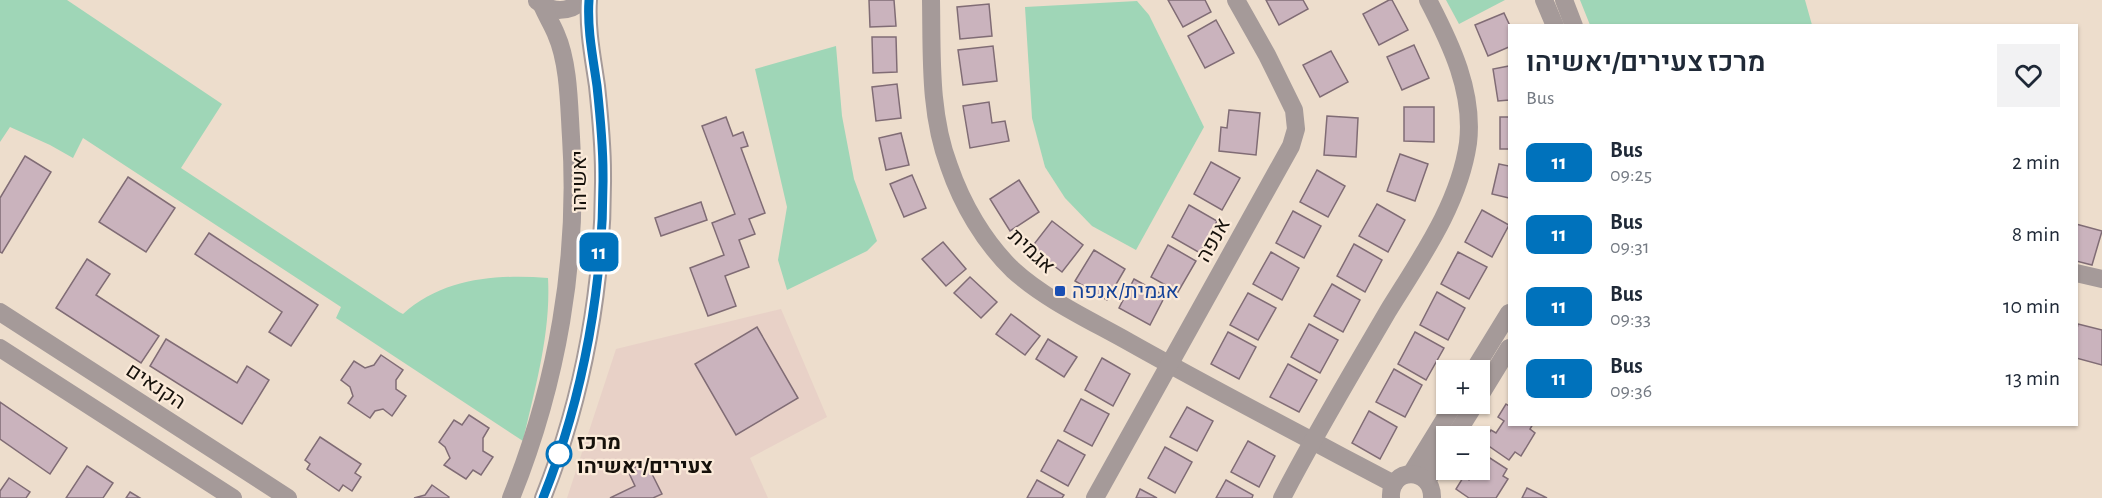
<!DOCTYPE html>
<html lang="en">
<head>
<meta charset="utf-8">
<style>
	body { margin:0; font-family:"Alegreya Sans",Heebo,sans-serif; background:#f2f2f3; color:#1f2937; height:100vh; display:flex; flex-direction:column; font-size:22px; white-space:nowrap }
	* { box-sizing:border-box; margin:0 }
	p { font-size:20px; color:#747a83 }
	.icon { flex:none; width:33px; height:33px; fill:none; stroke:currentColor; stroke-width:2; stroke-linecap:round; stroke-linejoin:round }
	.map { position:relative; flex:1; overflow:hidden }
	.drawer { position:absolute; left:1508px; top:24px; width:570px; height:402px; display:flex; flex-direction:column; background:#fff; border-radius:0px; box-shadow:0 2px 4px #0004 }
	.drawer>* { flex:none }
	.badge { padding:0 12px; border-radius:9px; font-size:21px; line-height:39px }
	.fabs { position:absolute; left:1436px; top:360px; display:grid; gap:12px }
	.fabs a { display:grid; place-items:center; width:54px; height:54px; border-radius:0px; background:#fff; box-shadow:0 2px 4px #0004; font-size:30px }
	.map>.badge { position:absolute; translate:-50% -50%; box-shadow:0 0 0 3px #fff }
	.round { display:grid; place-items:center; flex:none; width:63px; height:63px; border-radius:0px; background:#f2f2f3 }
	.summary { display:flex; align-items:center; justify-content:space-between; height:102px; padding:0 18px }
	h1 { font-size:28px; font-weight:600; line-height:45px }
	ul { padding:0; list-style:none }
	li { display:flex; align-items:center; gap:18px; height:72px; padding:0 18px }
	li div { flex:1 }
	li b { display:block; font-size:22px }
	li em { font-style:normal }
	li .badge { min-width:66px; font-weight:700; text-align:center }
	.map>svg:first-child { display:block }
	.education { fill:#e8d1c7 }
	.green { fill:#9fd6b7 }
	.building { fill:#cab3bd; stroke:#806c75; stroke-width:1.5 }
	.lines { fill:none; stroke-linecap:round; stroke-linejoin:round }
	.minor { stroke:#a59a99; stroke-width:18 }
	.tertiary { stroke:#a59a99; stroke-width:18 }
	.line-casing { stroke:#fff; stroke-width:14 }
	.line { stroke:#0072bc; stroke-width:9 }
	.transit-dot { fill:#1a4fb4; stroke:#fbead9; stroke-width:2 }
	.stop-dot { fill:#fff; stroke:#0072bc; stroke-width:3 }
	.labels { text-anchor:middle; stroke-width:4.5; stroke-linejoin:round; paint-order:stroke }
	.street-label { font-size:21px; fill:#16110b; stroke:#fbead9 }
	.transit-label { font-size:21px; fill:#164399; stroke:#fbead9; text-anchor:start }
	.stop-label { font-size:21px; font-weight:bold; fill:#16110b; stroke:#fbead9; text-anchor:start }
</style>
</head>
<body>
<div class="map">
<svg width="2102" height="498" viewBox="0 0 2102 498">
	<rect width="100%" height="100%" fill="#edddcc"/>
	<path class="education" d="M781,309L827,417L750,458L768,498H567L616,349Z"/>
	<g class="green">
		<path d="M0,0H67L222,104L181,168L399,312L403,314C443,278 497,274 548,278C551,333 535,388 523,441L336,318L341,307L83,138L73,158L50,145L10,127L0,142Z"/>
		<path d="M1446,0H1505L1459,24Z"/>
		<path d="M1580,0H1805L1812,25H1590Z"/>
		<path d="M1137,1L1149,15L1204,127L1136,250L1092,226L1065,198L1045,167L1032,118L1025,7Z"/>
		<path d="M836,46L842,116L854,179L877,241L867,251L787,290L778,260L787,207L755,69Z"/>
	</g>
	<g class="building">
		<path d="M869,0H894L896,26L870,27Z"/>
		<path d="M1168,0H1205L1211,12L1183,27Z"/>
		<path d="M1266,0H1303L1308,9L1279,25Z"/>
		<path d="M1389,0H1392L1408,30L1379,45L1363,14Z"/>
		<path d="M989,4L992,36L960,39L957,7Z"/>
		<path d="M1504,13L1510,26L1509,47L1488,56L1475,25Z"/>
		<path d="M1216,20L1234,53L1205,68L1188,36Z"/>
		<path d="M872,37H896L897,72L873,73Z"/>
		<path d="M1414,45L1429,78L1402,90L1387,57Z"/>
		<path d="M993,46L997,81L963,85L958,50Z"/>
		<path d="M1331,51L1348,82L1320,97L1303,65Z"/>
		<path d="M1509,66V100L1498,101L1493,69Z"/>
		<path d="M897,84L901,118L876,121L872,87Z"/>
		<path d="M989,102L992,123L1005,121L1009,141L970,148L963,106Z"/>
		<path d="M1404,107H1434V142L1404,141Z"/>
		<path d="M1229,110L1260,113L1256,155L1219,151L1221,127L1227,128Z"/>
		<path d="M1327,116L1358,118L1356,157L1324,155Z"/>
		<path d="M726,117L733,136L743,132L748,146L741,148L765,213L749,219L755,234L739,240L749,267L725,276L736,306L708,316L690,268L724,255L712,223L735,214L702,126Z"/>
		<rect x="1500" y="117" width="9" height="32"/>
		<path d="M901,133L909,165L886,170L879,138Z"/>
		<path d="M1400,154L1428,164L1415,201L1387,191Z"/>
		<path d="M25,156L51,172L2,253L0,252V198Z"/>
		<path d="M1211,162L1240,178L1222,210L1194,194Z"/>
		<path d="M1499,164L1509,166V198L1492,194Z"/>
		<path d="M1317,170L1345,186L1328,217L1300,202Z"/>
		<path d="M912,175L926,208L904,217L890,184Z"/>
		<path d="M128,177L175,208L146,252L99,222Z"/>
		<path d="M1019,180L1039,212L1010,231L990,199Z"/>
		<path d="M701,202L707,220L661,236L655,218Z"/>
		<path d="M1377,204L1405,220L1388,252L1359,236Z"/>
		<path d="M1189,205L1217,221L1200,253L1172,237Z"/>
		<path d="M1482,210L1509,225L1492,257L1465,242Z"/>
		<path d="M1293,211L1321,226L1304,258L1276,243Z"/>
		<path d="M1052,221L1083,245L1062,272L1031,248Z"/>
		<path d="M2076,224L2102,231L2092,265L2076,261Z"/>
		<path d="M209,233L318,305L291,346L269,332L282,312L195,254Z"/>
		<path d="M943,242L966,269L946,286L922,259Z"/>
		<path d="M1354,244L1382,260L1365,292L1337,276Z"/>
		<path d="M1168,245L1196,261L1178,292L1151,277Z"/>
		<path d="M1094,250L1125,269L1107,300L1075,281Z"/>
		<path d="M1271,252L1299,268L1282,300L1253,284Z"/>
		<path d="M1458,252L1487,267L1469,299L1441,284Z"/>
		<path d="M87,259L110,274L96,295L159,336L141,363L56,308Z"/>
		<path d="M970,277L997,302L981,318L954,293Z"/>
		<path d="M1134,279L1165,296L1150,325L1119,308Z"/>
		<path d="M1332,284L1360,300L1343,332L1314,316Z"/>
		<path d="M1437,292L1465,308L1448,340L1420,325Z"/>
		<path d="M1248,293L1276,308L1258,340L1230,325Z"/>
		<path d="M1011,314L1040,336L1025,355L996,334Z"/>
		<path d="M1309,324L1338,340L1320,373L1291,357Z"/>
		<path d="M2078,324L2102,330V365L2076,358V333Z"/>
		<path d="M757,327L798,398L736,435L695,364Z"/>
		<path d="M1228,332L1256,347L1239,379L1211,364Z"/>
		<path d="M1415,332L1444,348L1426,380L1398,364Z"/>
		<path d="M166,339L237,383L247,366L269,380L242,424L150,366Z"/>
		<path d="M1048,339L1077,357L1064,377L1036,359Z"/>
		<path d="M381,355L403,370L396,380V389L406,396L392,416L383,409L375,411L370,418L348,403L353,396L350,387L341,380L354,361L365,368L374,365Z"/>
		<path d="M1102,358L1130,374L1113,406L1085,390Z"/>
		<path d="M1288,364L1317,380L1299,412L1270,397Z"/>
		<path d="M1394,369L1422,385L1405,417L1376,402Z"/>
		<path d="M1081,399L1109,414L1092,446L1064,431Z"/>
		<path d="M0,402L67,448L50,474L0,439Z"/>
		<path d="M1506,404L1509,406V424H1533L1530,429L1535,433L1521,456L1515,452L1509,460L1483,442L1491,430L1496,433L1504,421L1498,417Z"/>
		<path d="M1187,407L1213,421L1197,451L1170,437Z"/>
		<path d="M1369,411L1397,427L1380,459L1352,443Z"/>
		<path d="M469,415L489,428L483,438V451L493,457L481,475L473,470L466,479L444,465L450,458L445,447L439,442L454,420L462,425Z"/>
		<path d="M320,437L361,464L355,473L361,477L352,491L343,485L339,491L307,469L310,464L305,460Z"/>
		<path d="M1058,440L1085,455L1068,486L1041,471Z"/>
		<path d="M1248,441L1275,456L1259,487L1231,472Z"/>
		<path d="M1165,447L1192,462L1175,493L1148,478Z"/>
		<path d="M1479,451L1507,469L1503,476L1508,479L1496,498H1469L1456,489L1464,476L1469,480L1475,470H1479Z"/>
		<path d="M646,462L662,494L653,498H610L635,486L628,471Z"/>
		<path d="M87,466L113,483L103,498H66Z"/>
		<path d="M9,478L30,492L26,498H0V491Z"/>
		<path d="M1037,480L1064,495L1062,498H1027Z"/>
		<path d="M1226,480L1253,495L1252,498H1216Z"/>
		<path d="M432,485L449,497L448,498H414L425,495Z"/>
		<path d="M1527,488L1547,498H1522Z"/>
		<path d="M1140,489L1157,498H1136Z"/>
		<path d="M130,492L140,498H126Z"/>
	</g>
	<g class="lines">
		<g class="minor">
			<path d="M931,0C932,56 929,113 949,166C962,204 984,242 1013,270C1046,300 1090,320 1129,342C1216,391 1305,437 1394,484"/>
			<path d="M2076,273L2102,279"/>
			<path d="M1095,498L1291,146L1296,129L1294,110L1267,55L1236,0"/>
			<path d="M1282,498C1315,434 1352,373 1388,311C1420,259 1459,205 1468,143C1474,92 1451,44 1428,0"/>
		</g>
		<g class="tertiary">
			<path d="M1544,0L1555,26"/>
			<path d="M1564,0L1574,26"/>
			<path d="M537,1C551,13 570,13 583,0"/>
			<path d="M0,312L288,498"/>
			<path d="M0,348L233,498"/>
			<path d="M1474,370L1509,313"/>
			<path d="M1479,397L1509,348"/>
			<path d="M1455,436L1475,404"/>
			<path d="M1411,474L1454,404"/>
			<path d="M1427,481L1446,450"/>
			<path d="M511,498C557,384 579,260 571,137C569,106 569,63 556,34C552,24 546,15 542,5"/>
			<path d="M543,498C584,396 604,283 603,173C603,144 600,114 597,86C593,58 587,29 589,0"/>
			<path d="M1391,498C1389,466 1433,467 1432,498"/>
		</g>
	</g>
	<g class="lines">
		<g class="line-casing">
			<path id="line" d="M543,498C584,396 604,282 603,173C603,144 600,114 597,86C593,58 587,29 589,0"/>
		</g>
		<use href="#line" class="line"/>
	</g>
	<rect class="transit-dot" x="1054" y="285" width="12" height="12" rx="3"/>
	<circle class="stop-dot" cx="559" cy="454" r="12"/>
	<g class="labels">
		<g class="street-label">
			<text transform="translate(579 181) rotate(-90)" y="7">יאשיהו</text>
			<text transform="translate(1213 240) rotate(-61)" y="7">אנפה</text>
			<text transform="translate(1032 251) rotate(43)" y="7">אגמית</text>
			<text transform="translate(156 386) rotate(33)" y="7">הקנאים</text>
		</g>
		<g class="transit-label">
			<text x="1072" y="298">אגמית/אנפה</text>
		</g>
		<g class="stop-label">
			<text x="577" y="449">מרכז<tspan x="577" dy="24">צעירים/יאשיהו</tspan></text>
		</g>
	</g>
</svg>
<div class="fabs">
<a>+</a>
<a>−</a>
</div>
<b class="badge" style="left:599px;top:252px;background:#0072bc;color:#fff">11</b>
<section class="drawer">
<div class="summary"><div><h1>מרכז צעירים/יאשיהו</h1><p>Bus</p></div><a class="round"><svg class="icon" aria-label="heart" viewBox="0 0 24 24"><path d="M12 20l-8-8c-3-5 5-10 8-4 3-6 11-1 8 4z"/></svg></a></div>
<ul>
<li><span class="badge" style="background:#0072bc;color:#fff">11</span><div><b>Bus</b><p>09:25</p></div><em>2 min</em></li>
<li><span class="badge" style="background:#0072bc;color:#fff">11</span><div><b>Bus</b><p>09:31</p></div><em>8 min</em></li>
<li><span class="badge" style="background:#0072bc;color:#fff">11</span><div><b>Bus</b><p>09:33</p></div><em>10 min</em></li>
<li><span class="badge" style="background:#0072bc;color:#fff">11</span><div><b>Bus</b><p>09:36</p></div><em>13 min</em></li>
</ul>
</section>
</div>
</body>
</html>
